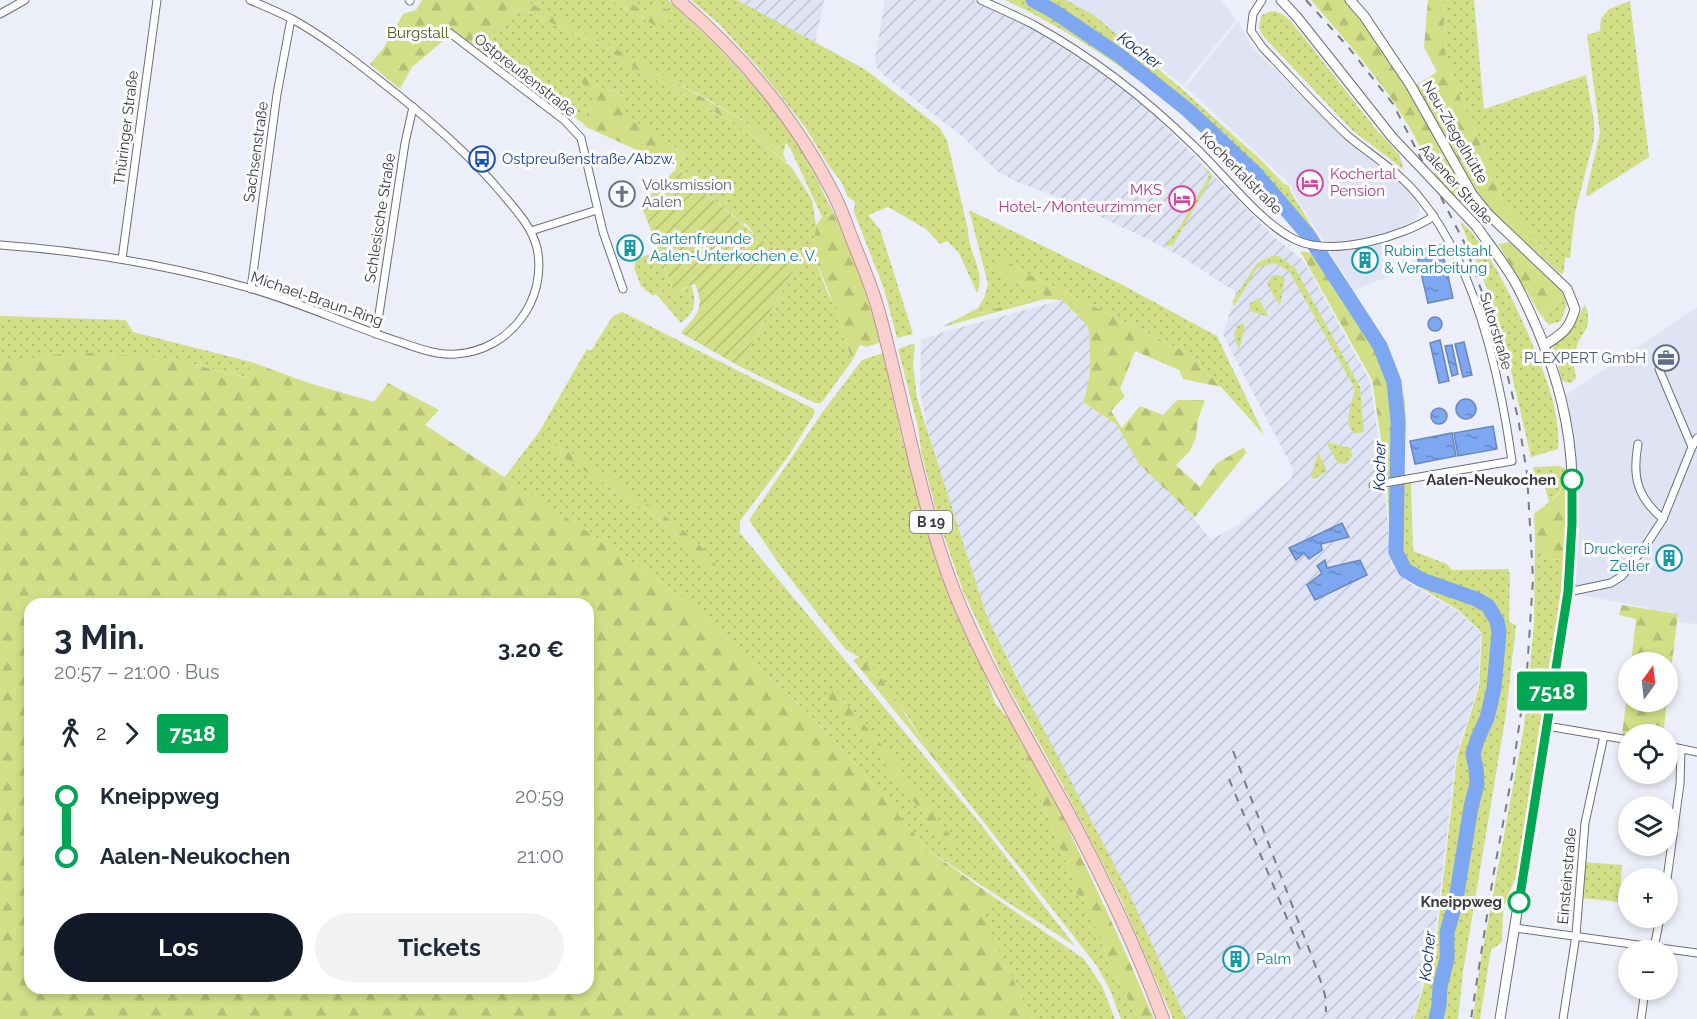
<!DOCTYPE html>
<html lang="de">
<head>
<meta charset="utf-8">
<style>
	body { margin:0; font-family:Raleway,sans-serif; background:#f2f2f3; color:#1f2937; height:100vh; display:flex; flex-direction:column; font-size:22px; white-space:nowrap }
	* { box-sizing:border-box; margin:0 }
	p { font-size:20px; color:#747a83 }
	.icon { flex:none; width:33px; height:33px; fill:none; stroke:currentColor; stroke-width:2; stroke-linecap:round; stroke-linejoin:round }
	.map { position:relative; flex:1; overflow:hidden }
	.side { position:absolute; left:24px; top:598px; width:570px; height:396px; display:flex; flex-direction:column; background:#fff; border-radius:18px; box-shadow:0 3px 9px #0003 }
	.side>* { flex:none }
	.badge { padding:0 12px; border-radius:4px; font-size:21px; line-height:39px }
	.needle { width:39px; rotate:15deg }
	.buttons { position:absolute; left:1618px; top:652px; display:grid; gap:12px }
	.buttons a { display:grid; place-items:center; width:60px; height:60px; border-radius:50%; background:#fff; box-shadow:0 3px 9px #0003; font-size:30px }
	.map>.badge { position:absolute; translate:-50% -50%; box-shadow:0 0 0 3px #fff }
	.legs { display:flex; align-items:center; gap:9px; height:66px; padding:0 30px; font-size:20px }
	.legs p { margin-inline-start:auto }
	.head { display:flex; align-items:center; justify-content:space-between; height:102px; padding:0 30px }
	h1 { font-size:33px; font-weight:700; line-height:45px }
	.cta { display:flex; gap:12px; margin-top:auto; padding:12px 30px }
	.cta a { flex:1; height:69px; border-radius:36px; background:#111827; color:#fff; font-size:24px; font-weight:700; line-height:69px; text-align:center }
	.cta a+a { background:#f2f2f3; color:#1f2937 }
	ul { padding:0 30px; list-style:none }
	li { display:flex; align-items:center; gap:21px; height:60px; font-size:22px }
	li i { display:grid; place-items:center; width:9px; height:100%; margin:0 8px; background:currentColor }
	li i::after { content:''; width:15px; height:15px; margin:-8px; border:4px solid; border-radius:50%; background:#fff }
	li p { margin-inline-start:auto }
	li:first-child i { background:linear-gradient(#0000 50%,currentColor 0) }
	li:last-child i { background:linear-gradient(currentColor 50%,#0000 0) }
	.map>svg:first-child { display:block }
	.built { fill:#dfe3f4 }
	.industrial { fill:url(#industrial-furrows) }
	.grass { fill:url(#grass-dots); fill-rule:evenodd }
	.forest { fill:url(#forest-firs); fill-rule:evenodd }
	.garden { fill:url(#garden-furrows) }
	.water { fill:url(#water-ripples); stroke:#6987bb; stroke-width:1.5 }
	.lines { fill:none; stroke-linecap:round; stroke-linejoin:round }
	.stream { stroke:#6987bb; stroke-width:2 }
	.river { stroke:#7da7f0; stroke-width:15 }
	.minor-casing { stroke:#6c6e77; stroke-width:9 }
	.tertiary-casing { stroke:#6c6e77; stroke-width:11 }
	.trunk-casing { stroke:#b69494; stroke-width:14 }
	.minor { stroke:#fff; stroke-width:7 }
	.tertiary { stroke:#fff; stroke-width:9 }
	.trunk { stroke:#fad0ce; stroke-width:12 }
	.rail { stroke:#7a7b82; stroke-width:2; stroke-dasharray:8 8; stroke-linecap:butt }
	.tertiary-bridge-casing { stroke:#6c6e77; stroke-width:11; stroke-linecap:butt }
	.tertiary-bridge { stroke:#fff; stroke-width:9 }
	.line-1-casing { stroke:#fff; stroke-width:14 }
	.line-1 { stroke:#00a651; stroke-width:9 }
	.stop-1-dot { fill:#fff; stroke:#00a651; stroke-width:3 }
	.labels { text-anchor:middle; stroke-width:6; stroke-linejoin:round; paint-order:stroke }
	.shield { fill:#fcfcfe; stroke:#747578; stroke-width:1.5 }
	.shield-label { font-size:14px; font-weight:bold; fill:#3a3b3f }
	.park-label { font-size:15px; fill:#545b19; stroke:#fcfcfe }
	.street-label { font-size:15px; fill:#3a3b3f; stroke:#fcfcfe }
	.transit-label { font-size:15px; fill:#164399; stroke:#fcfcfe; text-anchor:start }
	.hotel-label { font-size:15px; fill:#b23c85; stroke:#fcfcfe; text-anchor:start }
	.worship-label { font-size:15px; fill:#5b616d; stroke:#fcfcfe; text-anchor:start }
	.culture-label { font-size:15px; fill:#0d838f; stroke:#fcfcfe; text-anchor:start }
	.service-label { font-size:15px; fill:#4e5e75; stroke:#fcfcfe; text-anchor:end }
	.stop-label { font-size:15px; font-weight:bold; fill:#3a3b3f; stroke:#fcfcfe; text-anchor:end }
	.water-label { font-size:16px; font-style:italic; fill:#092c6c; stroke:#fcfcfe }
</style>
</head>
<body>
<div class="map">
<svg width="1697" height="1019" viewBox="0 0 1697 1019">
	<defs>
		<pattern id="industrial-furrows" width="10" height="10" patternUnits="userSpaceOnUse" patternTransform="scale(1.5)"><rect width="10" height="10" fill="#dfe3f4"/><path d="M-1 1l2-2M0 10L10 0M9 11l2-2" fill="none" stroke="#c0c4d2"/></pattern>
		<pattern id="grass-dots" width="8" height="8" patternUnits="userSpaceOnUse" patternTransform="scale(1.5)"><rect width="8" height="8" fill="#d2df87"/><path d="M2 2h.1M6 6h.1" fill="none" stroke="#b5c076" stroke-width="1.8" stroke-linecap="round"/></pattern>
		<pattern id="forest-firs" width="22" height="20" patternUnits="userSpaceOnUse" patternTransform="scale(1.5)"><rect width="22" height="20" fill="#d2df87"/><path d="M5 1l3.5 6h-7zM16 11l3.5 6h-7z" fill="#b5c076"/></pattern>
		<pattern id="garden-furrows" width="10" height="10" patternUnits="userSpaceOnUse" patternTransform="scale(1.5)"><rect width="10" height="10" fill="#d2df87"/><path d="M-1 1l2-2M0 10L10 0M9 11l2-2" fill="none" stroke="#b5c076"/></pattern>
		<pattern id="water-ripples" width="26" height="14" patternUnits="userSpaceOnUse" patternTransform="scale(1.5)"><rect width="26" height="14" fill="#7da7f0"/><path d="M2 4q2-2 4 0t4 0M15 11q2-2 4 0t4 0" fill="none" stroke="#6789c4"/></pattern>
	</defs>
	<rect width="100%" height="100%" fill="#eceff9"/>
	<g class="built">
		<path d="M1059,0H1221L1236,20L1183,85L1098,20Z"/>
		<path d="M1238,21L1253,48L1341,135L1400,182L1414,198L1419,208V214L1415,220L1387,234L1399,273L1354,290L1292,191V186L1186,87Z"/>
		<path d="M1697,307V624L1677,622L1678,614L1571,593L1576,524L1563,396L1592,378Z"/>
	</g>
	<g class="industrial">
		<path d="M737,0H824L815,43L743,4Z"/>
		<path d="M885,0H974L1031,27L1114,81L1145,106L1274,237L1304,261L1370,381L1384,477L1391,564L1406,581L1457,611L1481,633L1478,687L1456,756L1434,943L1413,1019H1186L1167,977L986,614L928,432L920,391L921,340L944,332L1062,300L1088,326L1091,361L1087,389L1083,402L1128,433L1211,540L1241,523L1291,479L1293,469L1223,335L1236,292L1180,256L1137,234L1062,199L1015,181L997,171L964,138L886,77L877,68L875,58Z"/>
	</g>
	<g class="grass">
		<path d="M524,0H611L657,27L661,7L644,11L623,0H668C717,44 764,92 800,148C813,169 823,193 834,214L822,217L790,148L786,143L783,154L744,121L707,99Z"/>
		<path d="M691,0H737L866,70L939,127L947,140L968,230C967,251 987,273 977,293L959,253L947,241L940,244L926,229L888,207L868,215L880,229L913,334L897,338L884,289L854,212L855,202L847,196L842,183L829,166L805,127L757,66L718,23Z"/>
		<path d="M1005,0H1066L1095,16L1182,89L1260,159L1284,184L1289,186L1290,191L1318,236L1312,235L1292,226C1245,179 1200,126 1146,86C1103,53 1054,23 1005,0Z"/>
		<path d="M1443,0H1474L1484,109L1586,75L1594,121V139L1575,213L1570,258H1565L1564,267H1565L1562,275L1555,269V262L1502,201L1493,169L1461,100L1446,57Z"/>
		<path d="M1630,1L1649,157L1588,196L1586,193L1600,133L1587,35L1600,31L1601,18L1609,9Z"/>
		<path d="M519,8L604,47L630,66L704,105L756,138L792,168L812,200L816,225L813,254L826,289L835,307L852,361L821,403H815L739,366L797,265L756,236L745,223L743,224L677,168L685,154L622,114L620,91C604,92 596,85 585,74L579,79L599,97L581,122L480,51Z"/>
		<path d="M1274,11L1282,14L1291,21L1375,128L1399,154L1404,170L1352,130L1263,36L1259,27L1261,16L1268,12Z"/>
		<path d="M1201,164L1213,176L1173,245L1165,246L1180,226L1207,180L1209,175Z"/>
		<path d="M969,210L1117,282L1217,336L1264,435L1221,387L1186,352L1020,270L1000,257L995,268L1010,279L1046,295L978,313V308L985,296L988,284Z"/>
		<path d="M1460,221C1492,246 1533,341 1547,382C1554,400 1560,430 1558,449L1531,457L1504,341L1486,286Z"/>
		<path d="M658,251L674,292L692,286C696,305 696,310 681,323L656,294L653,296L641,286L634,268L636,259Z"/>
		<path d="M1272,256H1279L1295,268L1360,387L1364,432L1355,434C1342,425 1352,403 1355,389L1289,271L1274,263L1257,268L1235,305L1232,302L1257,263Z"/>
		<path d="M1272,275H1279L1285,279L1280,306L1267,284Z"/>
		<path d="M1565,294L1566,307L1561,321L1549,325L1540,314Z"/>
		<path d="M1258,298L1269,317L1250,311L1249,304Z"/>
		<path d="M1585,304C1594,331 1582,328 1576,349C1573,359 1574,368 1576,378L1571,383L1562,381L1552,345L1574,326Z"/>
		<path d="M622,312L814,409L815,413L787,458L740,521V533L979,822L1075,946L929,851L865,775L808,713L680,596L614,549L504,478L539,432L587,349L591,351L612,317ZM553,449L680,528V537L656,518Z"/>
		<path d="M0,316L126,320L133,332L251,362L249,378L167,358L0,362Z"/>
		<path d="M1242,323L1245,326L1239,350L1234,335L1237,326Z"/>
		<path d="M915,343L913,365L917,398L986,614L1017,678L1128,891L1186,1019H1173L1119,895L1062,784L1004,679L963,591L939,522L922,456L917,423L898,349Z"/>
		<path d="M883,353L902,438L948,593L987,679L995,703L1012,723L1021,743L1019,746L1073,880V891L1086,902L1107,958L1138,1019H1121L1110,990L1097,966L938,764V752L924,743L907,715L859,657L846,650L782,568L749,520L824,410L862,360Z"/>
		<path d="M1326,442L1350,448L1352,456L1346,464L1338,463Z"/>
		<path d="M1318,452L1326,468V472L1314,479L1311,477Z"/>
		<path d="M1559,466L1566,469C1566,485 1561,492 1549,502L1545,487L1534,477L1533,467Z"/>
		<path d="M1411,482L1413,551L1447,564L1452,570L1508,569L1510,575L1509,622L1516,625L1506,714L1463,972L1458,1019H1414L1436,943L1457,757L1479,687L1482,633L1458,610L1407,580L1392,563L1387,488Z"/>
		<path d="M1535,539L1548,559L1566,560L1517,874L1503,908L1502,942L1491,950L1480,1019H1473L1480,965L1524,727L1534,625Z"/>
		<path d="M1584,862L1622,865L1620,902L1581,898Z"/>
		<path d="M994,897L1084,959L1102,986L1115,1019H1032L983,919Z"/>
	</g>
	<g class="forest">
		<path d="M422,0H524L635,59L744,121L783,154L787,163L756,138L704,105L630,66L604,47L519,8L480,51L455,31L412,67L400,89L370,64L383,49L403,14L416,10Z"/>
		<path d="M611,0H624L644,11L661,7L670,11L669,21L657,27Z"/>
		<path d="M1311,0H1346L1354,9L1408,88L1471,196L1462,204L1439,181L1410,128L1389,95L1359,56Z"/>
		<path d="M1428,0H1443L1446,57L1461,100L1493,169L1502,201L1555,262V269L1493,212L1477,191L1415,86L1437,72L1424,47Z"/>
		<path d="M585,74C596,85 604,92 620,91L623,114L685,154L677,168L588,128L581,122L598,98L578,79Z"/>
		<path d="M834,214L853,253L881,342L867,347L860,345L852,361L835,307L813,254L816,225L822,217Z"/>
		<path d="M1510,242L1565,294L1540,314L1498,244Z"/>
		<path d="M1300,251L1327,256L1387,348L1405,401L1406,425L1403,472L1387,479L1372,380Z"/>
		<path d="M1000,256L1020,270L1186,352L1221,387L1183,379L1179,370L1135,351L1120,389L1125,396L1111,411L1122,428L1140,406L1163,415L1177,400H1205L1198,419L1196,437L1190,451L1176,465L1200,487L1216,464L1244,447L1246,453L1195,517L1139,464L1117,425L1083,402C1092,376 1091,353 1088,326L1062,300L1045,299L942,327L978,308L979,313L1045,295L1010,279L995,268Z"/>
		<path d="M75,352L167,358L248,378L251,362L309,383L374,402L388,383L439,410L425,425L614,549L680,596L808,713L865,775L929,851L994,897L984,919L1032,1019H0V362ZM30,604H588V988H30Z"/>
		<path d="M556,443C591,464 625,486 657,511C680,527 703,544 718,568L713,572L680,537L656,518L552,449Z"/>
		<path d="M1566,483L1570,524L1566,560L1548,559L1535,539L1534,514L1558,495Z"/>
		<path d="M1622,605L1678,614L1668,694V663H1631L1636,619L1619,615Z"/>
		<path d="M859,657L877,672L924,743L939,752L938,764L853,660Z"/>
		<path d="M1629,675V702H1667L1663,735H1622Z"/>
		<path d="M835,690L893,759L956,843L952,853L871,745L827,697Z"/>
		<path d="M1021,743C1046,773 1061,813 1077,848C1104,904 1130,961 1154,1019H1138L1107,958L1086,902L1073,891V880L1019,746Z"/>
	</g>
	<path class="garden" d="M677,168L756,236L797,265L739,366L681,333C696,315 706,309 695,284L674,292L641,204Z"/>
	<g class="water">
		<path d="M1441,245L1453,298L1428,303L1416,251Z"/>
		<circle cx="1435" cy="324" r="7"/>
		<path d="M1440,340L1449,381L1439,383L1430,343Z"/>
		<path d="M1464,342L1472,375L1463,377L1455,344Z"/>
		<path d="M1452,345L1458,374L1452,376L1445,346Z"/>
		<circle cx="1466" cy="409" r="10"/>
		<circle cx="1439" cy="416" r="8"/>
		<path d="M1493,426L1497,449L1458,456L1454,433Z"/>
		<path d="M1452,433L1456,456L1415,464L1410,441Z"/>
		<path d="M1342,523L1349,537L1321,544L1322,550L1309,559L1304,553L1296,560L1289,548Z"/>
		<path d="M1325,560L1327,568L1360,560L1367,575L1315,600L1307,585L1322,573L1317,566Z"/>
	</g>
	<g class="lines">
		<path class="stream" d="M1391,493L1395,491"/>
		<path class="river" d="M1033,0L1055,12L1120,56L1189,111L1256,174L1308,235L1380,346L1394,382L1398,421L1396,552L1405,570L1422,580L1476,599L1488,606L1497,621L1499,632L1494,688L1487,718L1477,740L1473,754L1476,768L1477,784L1471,807L1455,905L1447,932V959L1440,986L1439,1005L1436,1019"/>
		<g class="minor-casing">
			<g id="minor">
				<path d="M409,0L410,1"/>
				<path d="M981,0C998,8 1017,16 1034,25C1092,57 1146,99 1193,145C1222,172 1261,224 1296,240C1332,257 1403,237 1434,216"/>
				<path d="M1262,0L1253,14L1251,31L1263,48C1291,77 1318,108 1348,136C1372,156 1401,173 1420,198C1475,265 1500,376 1512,461L1373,485"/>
				<path d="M0,14L25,0"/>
				<path d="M450,33L564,120L581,138L603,232L623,289"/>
				<path d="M531,231L597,210"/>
				<path d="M0,245C84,251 168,265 249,288C299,302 348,325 397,341C415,347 437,356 456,354C509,351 548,300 537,248C532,228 518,212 505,197C469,153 424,115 379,80C351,58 323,36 292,19C278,12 264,6 250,0"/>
				<path d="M122,259L157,0"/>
				<path d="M251,289L277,94L291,19"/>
				<path d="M376,334L405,143L413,107"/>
				<path d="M1659,369L1692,447"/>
				<path d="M1638,444C1632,477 1637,497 1663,519"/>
				<path d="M1568,592L1611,583L1622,576L1646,545L1663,519L1692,447L1697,438"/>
				<path d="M1547,726L1629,740"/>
				<path d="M1668,746L1697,752"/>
				<path d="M1667,879L1680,784L1681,749"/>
				<path d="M1515,928L1697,953"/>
				<path d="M1651,949L1654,948L1660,918"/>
				<path d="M1563,1019L1576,935L1585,823L1604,736"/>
				<path d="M1641,1019L1645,990"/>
			</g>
		</g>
		<g class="tertiary-casing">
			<g id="tertiary">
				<path d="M1281,0L1297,17L1392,137"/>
				<path d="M1350,0L1364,16L1411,86L1472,194L1488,214L1567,289L1575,309C1569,330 1563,333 1545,345"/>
				<path d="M1476,226C1489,244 1504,263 1515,282C1544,337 1566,397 1571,459C1574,504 1571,548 1568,592L1500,1019"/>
			</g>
		</g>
		<g class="trunk-casing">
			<path id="trunk" d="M678,0C741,54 794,117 832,191C842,209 848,230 856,249C864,269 872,288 878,309C904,403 919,500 954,591C985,669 1030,742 1070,816C1105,882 1137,949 1163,1019"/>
		</g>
		<use href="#minor" class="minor"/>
		<use href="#tertiary" class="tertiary"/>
		<use href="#trunk" class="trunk"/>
		<g class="rail">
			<path d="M1306,0L1349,48L1393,104L1464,242L1498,337L1518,418L1527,473L1533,579L1527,671L1512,775L1493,877L1471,1019"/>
			<path d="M1233,751L1317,970L1325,995L1326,1012"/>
			<path d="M1229,779L1301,952"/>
		</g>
		<g class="tertiary-bridge-casing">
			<path id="tertiary-bridge" d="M1392,137L1476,226"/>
		</g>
		<use href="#tertiary-bridge" class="tertiary-bridge"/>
	</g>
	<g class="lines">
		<g class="line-1-casing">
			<path id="line-1" d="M1519,902L1568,592L1572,524V480"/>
		</g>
		<use href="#line-1" class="line-1"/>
	</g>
	<defs>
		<g id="bus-ring" transform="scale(1.35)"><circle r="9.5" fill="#fcfcfe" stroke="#1a4fb4" stroke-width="1.5"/><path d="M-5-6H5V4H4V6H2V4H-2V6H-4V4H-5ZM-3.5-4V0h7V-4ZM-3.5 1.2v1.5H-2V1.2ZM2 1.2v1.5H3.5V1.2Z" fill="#1a4fb4"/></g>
		<g id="hotel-ring" transform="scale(1.35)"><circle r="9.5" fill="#fcfcfe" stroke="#d1479c" stroke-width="1.5"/><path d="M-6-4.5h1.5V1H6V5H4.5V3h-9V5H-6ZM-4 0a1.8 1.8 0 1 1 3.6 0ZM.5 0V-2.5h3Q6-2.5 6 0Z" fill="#d1479c"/></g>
		<g id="church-ring" transform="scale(1.35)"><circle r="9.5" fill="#fcfcfe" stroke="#6b7280" stroke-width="1.5"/><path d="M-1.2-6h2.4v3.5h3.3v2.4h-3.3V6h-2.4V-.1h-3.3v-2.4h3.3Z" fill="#6b7280"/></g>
		<g id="building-ring" transform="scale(1.35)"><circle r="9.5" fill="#fcfcfe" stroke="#0f9aa8" stroke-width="1.5"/><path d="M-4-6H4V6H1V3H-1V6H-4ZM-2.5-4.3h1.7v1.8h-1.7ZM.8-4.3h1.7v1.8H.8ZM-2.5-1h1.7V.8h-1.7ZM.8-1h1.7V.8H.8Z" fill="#0f9aa8"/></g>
		<g id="office-ring" transform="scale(1.35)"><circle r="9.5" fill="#fcfcfe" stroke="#5c6f8a" stroke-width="1.5"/><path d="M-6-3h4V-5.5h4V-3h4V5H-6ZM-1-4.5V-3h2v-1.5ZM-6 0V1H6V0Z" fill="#5c6f8a"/></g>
	</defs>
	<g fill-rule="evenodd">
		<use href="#bus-ring" x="482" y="159"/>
		<use href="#hotel-ring" x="1310" y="183"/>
		<use href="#church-ring" x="622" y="194"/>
		<use href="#hotel-ring" x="1182" y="199"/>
		<use href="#building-ring" x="630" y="248"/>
		<use href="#building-ring" x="1365" y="260"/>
		<use href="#office-ring" x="1666" y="358"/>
		<use href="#building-ring" x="1669" y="558"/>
		<use href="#building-ring" x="1236" y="959"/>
	</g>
	<g class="stop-1-dot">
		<circle cx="1572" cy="480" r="10"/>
		<circle cx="1519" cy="902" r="10"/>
	</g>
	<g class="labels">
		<rect class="shield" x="910" y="511" width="42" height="22" rx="4.5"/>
		<g class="shield-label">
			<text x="931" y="527">B 19</text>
		</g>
		<g class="park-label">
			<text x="418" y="38">Burgstall</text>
		</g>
		<g class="street-label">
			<text transform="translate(525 75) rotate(38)" y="5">Ostpreußenstraße</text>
			<text transform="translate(126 128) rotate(-83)" y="5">Thüringer Straße</text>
			<text transform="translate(1455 132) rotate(60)" y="5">Neu-Ziegelhütte</text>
			<text transform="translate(256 152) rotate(-82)" y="5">Sachsenstraße</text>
			<text transform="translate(1241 173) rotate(45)" y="5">Kochertalstraße</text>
			<text transform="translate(1456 184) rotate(48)" y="5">Aalener Straße</text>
			<text transform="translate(380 218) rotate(-81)" y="5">Schlesische Straße</text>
			<text transform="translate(317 299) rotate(19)" y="5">Michael-Braun-Ring</text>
			<text transform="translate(1496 331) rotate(73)" y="5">Sutorstraße</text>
			<text transform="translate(1567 876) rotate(-85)" y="5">Einsteinstraße</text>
		</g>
		<g class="transit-label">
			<text x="502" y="164">Ostpreußenstraße/Abzw.</text>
		</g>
		<g class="hotel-label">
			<text x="1330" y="179">Kochertal<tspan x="1330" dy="17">Pension</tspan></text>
			<text x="1162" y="195" text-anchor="end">MKS<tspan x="1162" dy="17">Hotel-/Monteurzimmer</tspan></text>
		</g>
		<g class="worship-label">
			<text x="642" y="190">Volksmission<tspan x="642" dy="17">Aalen</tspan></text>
		</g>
		<g class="culture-label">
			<text x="650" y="244">Gartenfreunde<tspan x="650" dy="17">Aalen-Unterkochen e. V.</tspan></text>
			<text x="1384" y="256">Rubin Edelstahl<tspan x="1384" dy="17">&amp; Verarbeitung</tspan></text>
			<text x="1650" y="554" text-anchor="end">Druckerei<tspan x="1650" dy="17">Zeller</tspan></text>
			<text x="1256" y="964">Palm</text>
		</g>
		<g class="service-label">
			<text x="1646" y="363">PLEXPERT GmbH</text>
		</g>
		<g class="stop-label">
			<text x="1556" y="485">Aalen-Neukochen</text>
			<text x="1502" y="907">Kneippweg</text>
		</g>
		<g class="water-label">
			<text transform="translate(1140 50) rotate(37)" y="6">Kocher</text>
			<text transform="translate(1379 466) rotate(-89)" y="6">Kocher</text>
			<text transform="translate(1427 956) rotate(-84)" y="6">Kocher</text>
		</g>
	</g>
</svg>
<div class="buttons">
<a><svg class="needle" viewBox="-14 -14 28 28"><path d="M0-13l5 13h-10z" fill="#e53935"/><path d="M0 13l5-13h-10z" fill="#747a83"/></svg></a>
<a><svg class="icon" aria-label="locate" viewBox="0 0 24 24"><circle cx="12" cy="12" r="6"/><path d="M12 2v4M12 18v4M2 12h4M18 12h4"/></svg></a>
<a><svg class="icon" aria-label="layers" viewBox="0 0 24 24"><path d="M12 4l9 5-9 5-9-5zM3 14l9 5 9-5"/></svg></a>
<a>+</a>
<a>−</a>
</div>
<b class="badge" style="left:1552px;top:691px;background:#00a651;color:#fff">7518</b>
<section class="side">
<div class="head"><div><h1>3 Min.</h1><p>20:57 – 21:00 · Bus</p></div><b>3.20 €</b></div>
<div class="legs"><svg class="icon" aria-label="walk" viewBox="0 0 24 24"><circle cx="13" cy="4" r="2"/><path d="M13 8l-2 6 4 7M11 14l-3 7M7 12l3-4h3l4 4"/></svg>2<svg class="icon" aria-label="forward" viewBox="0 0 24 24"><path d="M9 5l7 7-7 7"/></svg><b class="badge" style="background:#00a651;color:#fff">7518</b></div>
<ul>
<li><i style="color:#00a651"></i><b>Kneippweg</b><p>20:59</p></li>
<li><i style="color:#00a651"></i><b>Aalen-Neukochen</b><p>21:00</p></li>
</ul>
<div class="cta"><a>Los</a><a>Tickets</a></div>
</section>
</div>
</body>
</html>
